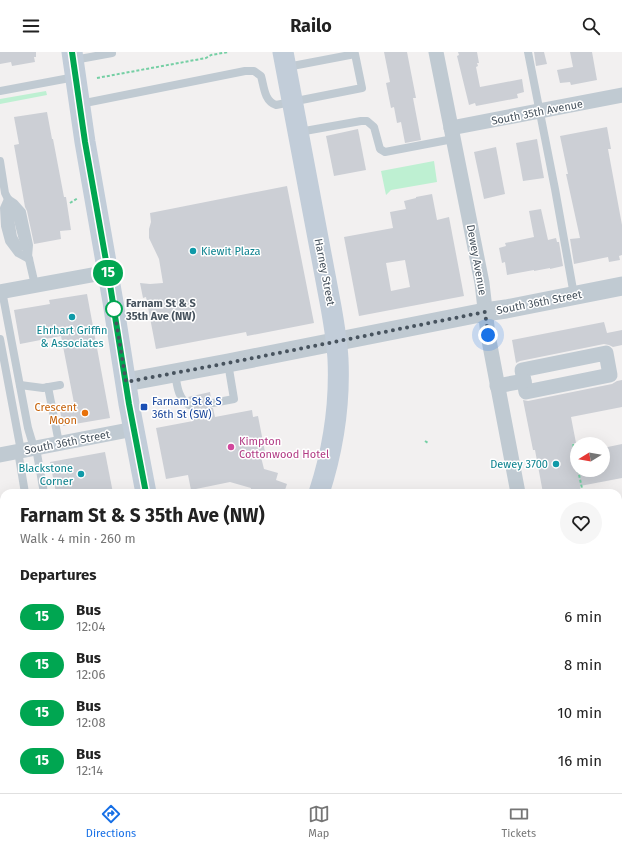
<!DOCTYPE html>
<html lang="en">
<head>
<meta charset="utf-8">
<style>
	body { margin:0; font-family:"Fira Sans",sans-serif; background:#f6f6f6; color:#222; height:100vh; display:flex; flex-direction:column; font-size:15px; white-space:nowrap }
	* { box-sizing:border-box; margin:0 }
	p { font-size:13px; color:#767676 }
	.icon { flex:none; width:22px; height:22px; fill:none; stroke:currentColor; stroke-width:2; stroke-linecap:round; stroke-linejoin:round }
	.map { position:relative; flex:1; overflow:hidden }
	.details { position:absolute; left:0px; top:437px; width:622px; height:304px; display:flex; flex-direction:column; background:#fff; border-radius:12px 12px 0 0; box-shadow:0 4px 16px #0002 }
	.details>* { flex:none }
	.badge { padding:0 8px; border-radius:13px; font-size:14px; line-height:26px }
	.needle { width:26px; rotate:259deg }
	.tools { position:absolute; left:570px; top:385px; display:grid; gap:8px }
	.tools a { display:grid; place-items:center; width:40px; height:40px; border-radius:50%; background:#fff; box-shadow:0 4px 16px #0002; font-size:20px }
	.you { position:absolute; width:20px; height:20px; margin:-10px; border:3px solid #fff; border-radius:50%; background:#1a73e8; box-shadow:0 0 0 6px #1a73e833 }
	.map>.badge { position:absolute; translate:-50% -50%; box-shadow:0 0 0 2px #fff }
	h2 { padding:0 20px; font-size:15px; line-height:36px }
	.round { display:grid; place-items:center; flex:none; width:42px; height:42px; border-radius:21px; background:#f6f6f6 }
	.overview { display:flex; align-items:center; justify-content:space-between; height:68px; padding:0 20px }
	h1 { font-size:19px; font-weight:700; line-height:30px }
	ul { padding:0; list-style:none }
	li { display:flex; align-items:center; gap:12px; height:48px; padding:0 20px }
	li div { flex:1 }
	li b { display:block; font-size:15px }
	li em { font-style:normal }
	li .badge { min-width:44px; font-weight:700; text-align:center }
	header { display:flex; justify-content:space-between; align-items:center; height:52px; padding:0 20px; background:#fff; font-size:18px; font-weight:700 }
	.dock { display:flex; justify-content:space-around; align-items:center; height:56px; border-top:1px solid #e0e0e0; background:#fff; font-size:11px; color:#767676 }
	.dock a { display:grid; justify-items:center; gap:2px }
	.dock .on { color:#166fe6 }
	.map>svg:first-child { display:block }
	.green { fill:#bef0d2 }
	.building { fill:#cccfd5; fill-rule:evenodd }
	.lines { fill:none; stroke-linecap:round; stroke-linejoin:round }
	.path { stroke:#75cfa4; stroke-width:2; stroke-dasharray:3 2; stroke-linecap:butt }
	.service { stroke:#c0cad2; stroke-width:8 }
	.minor { stroke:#c0cad2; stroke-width:15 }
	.tertiary { stroke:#c0cad2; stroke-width:19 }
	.secondary { stroke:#c2cdd9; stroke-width:21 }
	.line-casing { stroke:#fff; stroke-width:9 }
	.line { stroke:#00a651; stroke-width:6 }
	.walk { stroke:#47535e; stroke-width:4; stroke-dasharray:0 7.2 }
	.culture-dot { fill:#0f9aa8; stroke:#fff; stroke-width:1.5 }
	.stop-dot { fill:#fff; stroke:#00a651; stroke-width:2 }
	.transit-dot { fill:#1a4fb4; stroke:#fff; stroke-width:1.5 }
	.food-dot { fill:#e8710a; stroke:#fff; stroke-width:1.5 }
	.hotel-dot { fill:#d1479c; stroke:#fff; stroke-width:1.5 }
	.labels { text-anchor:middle; stroke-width:3; stroke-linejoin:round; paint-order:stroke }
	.street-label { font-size:11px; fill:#47535e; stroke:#fff }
	.culture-label { font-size:11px; fill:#0d838f; stroke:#fff; text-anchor:end }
	.stop-label { font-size:11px; font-weight:bold; fill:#47535e; stroke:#fff; text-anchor:start }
	.transit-label { font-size:11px; fill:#164399; stroke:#fff; text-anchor:start }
	.food-label { font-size:11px; fill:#c56008; stroke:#fff; text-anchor:end }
	.hotel-label { font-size:11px; fill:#b23c85; stroke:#fff; text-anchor:start }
</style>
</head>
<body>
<header><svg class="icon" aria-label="menu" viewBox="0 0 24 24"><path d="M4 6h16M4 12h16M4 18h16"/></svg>Railo<svg class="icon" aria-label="search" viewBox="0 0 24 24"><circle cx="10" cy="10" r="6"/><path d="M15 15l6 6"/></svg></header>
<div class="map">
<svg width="622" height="741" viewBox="0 0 622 741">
	<rect width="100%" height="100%" fill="#f2f0f0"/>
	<g class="green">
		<path d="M46,39L47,43L0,52V47Z"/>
		<path d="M434,109L437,130L391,138L386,143L381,119Z"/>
	</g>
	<g class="building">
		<path d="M0,0H36V5H34L35,10L12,14L11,10L0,12Z"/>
		<path d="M384,0H407L416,46H413L421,88L405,91L401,70L397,71L394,55L391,56L386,31L390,30Z"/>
		<path d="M458,0H477L479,11H477L478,14L476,15L480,35L522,27L524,40L517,42L518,46L476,54L475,51L469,53L457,4L459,3Z"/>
		<path d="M534,0H544L547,12L536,14Z"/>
		<path d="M570,0H592L597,28L571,33L570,30L560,31L557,18L573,15Z"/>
		<path d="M47,60L52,87H53L64,145H66L71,178L60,179L61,187L34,192L27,159L25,155L14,93L19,92L14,65Z"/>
		<path d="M607,75L611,97H608L622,173V203L619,204L620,208L609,210L608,205L574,212L570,187L580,186L566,122H568L560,84Z"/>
		<path d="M358,77L366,118L334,124L326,84Z"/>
		<path d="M537,87L544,126L523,129L516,91Z"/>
		<path d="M496,95L505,142L484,147L474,100Z"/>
		<path d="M287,134L314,271L247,284L246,280L156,297L146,245L143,246L140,231L150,232L163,231L159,207L149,186V177L151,170L150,161Z"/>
		<path d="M432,142L437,168L449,165L464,244L359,264L344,185L393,176L390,160L406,157L404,149L416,146V145ZM405,208L410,235L391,239L386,211Z"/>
		<path d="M541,157L548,188L556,186L557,190H559L563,214L550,217V216L534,219V218L507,223L505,210L502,211L499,196L506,194L505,191L534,185L529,159Z"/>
		<path d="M87,242L110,366L63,374L59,354L74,351L61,284L20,292L14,258L50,252L49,248Z"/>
		<path d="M604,270L607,281L622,278V293L613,295L609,293L604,292L520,309L516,311L512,288Z"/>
		<path d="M622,328V355L571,365L576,391L572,392L577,418H603V396L622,392V426L580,434L581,441H543L535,398H533L523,348L528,349L612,332L617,329Z"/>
		<path d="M210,340L211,346L208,349V352L209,355L213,356L215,365L252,358L253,365L258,364L265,400L260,401L264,417L278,421L276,428L287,432L284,441H250L251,436L230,430L191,438L188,423L166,427L156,376L193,369L190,358L194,356V351L188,345Z"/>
		<path d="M105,400L113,441H56L50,410Z"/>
	</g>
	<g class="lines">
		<g class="path">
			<path d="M97,26L206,6L211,3L228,0"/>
			<path d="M70,151L78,146"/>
			<path d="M425,389L428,391"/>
			<path d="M573,392L577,411"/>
			<path d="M578,418L583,441"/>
			<path d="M467,737V741"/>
			<path d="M519,737L520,741"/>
		</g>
		<g class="service">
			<path d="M528,0L555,137L574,243"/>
			<path d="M74,8L112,1"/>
			<path d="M0,39L75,25"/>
			<path d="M80,52L245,19H254L261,24C264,34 264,49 276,53L362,36L355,2L287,15"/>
			<path d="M299,80L361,69H367L374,75L380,97L385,100L453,87"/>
			<path d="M0,109L5,141L8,147L14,151L22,160L29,193L28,205"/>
			<path d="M8,147L4,156L5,174L9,189L18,201L29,207"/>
			<path d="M14,153L22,184L29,207L35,233"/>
			<path d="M8,155L13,185L19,196"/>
			<path d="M2,239L28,376L34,396"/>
			<path d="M0,287L21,399"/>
			<path d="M175,321C177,333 178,347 189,353"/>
			<path d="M20,333L43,336L60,333"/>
			<path d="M48,335L59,391"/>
			<path d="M213,351L234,347L228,311"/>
			<path d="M36,396L44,441"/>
			<path d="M18,399L25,441"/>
			<path d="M0,478L4,477"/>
			<path d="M0,497H4"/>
			<path d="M0,692L4,691"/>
			<path d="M430,737V741"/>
		</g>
		<g class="minor">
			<path d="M436,0L482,231L488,283L518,441"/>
			<path d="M451,76L622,43"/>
			<path d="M0,240L108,220"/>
			<path d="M606,301L610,323L526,340L522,318Z"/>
			<path d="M497,334L524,329"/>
			<path d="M0,403L134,377"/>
			<path d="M618,464H622"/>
			<path d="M0,593L4,592"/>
			<path d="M618,694L622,693"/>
			<path d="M573,737L574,741"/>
			<path d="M375,741L395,737"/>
		</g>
		<path class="tertiary" d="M126,330L228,311L485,260L506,257L622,234"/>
		<g class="secondary">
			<path d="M72,0L85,90L113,250L129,352L146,441"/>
			<path d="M283,0L331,255C334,272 337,290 338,307C340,352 333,398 319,441"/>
			<path d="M201,737L202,741"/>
			<path d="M318,737L319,741"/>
		</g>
	</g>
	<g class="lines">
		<g class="line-casing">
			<path id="line" d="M72,0L85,90L108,220L129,352L146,441"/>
		</g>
		<use href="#line" class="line"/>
		<path class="walk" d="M114,257L113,250L126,330L228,311L485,260L488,283"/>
	</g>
	<g class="culture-dot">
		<circle cx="193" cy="199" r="4"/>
		<circle cx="72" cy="265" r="4"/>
		<circle cx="556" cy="412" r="4"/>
		<circle cx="81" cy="422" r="4"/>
	</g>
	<circle class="stop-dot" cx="114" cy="257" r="8"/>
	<rect class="transit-dot" x="140" y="351" width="8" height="8" rx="2"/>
	<circle class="food-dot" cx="85" cy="361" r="4"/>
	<circle class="hotel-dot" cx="231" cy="395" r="4"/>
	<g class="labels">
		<g class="street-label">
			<text transform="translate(537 60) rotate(-11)" y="4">South 35th Avenue</text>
			<text transform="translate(477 208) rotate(80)" y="4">Dewey Avenue</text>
			<text transform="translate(325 220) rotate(79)" y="4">Harney Street</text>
			<text transform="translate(539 250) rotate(-11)" y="4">South 36th Street</text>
			<text transform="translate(67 390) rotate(-11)" y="4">South 36th Street</text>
		</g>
		<g class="culture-label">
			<text x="201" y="203" text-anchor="start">Kiewit Plaza</text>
			<text x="72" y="282" text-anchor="middle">Ehrhart Griffin<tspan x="72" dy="13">&amp; Associates</tspan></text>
			<text x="548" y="416">Dewey 3700</text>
			<text x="73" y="420">Blackstone<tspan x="73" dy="13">Corner</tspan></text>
		</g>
		<g class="stop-label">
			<text x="126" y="255">Farnam St &amp; S<tspan x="126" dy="13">35th Ave (NW)</tspan></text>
		</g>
		<g class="transit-label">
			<text x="152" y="353">Farnam St &amp; S<tspan x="152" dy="13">36th St (SW)</tspan></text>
		</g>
		<g class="food-label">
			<text x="77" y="359">Crescent<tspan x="77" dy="13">Moon</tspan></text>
		</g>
		<g class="hotel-label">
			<text x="239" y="393">Kimpton<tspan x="239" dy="13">Cottonwood Hotel</tspan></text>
		</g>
	</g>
</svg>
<div class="tools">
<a><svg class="needle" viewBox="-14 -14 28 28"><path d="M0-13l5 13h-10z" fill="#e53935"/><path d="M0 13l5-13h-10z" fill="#767676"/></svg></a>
</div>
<div class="you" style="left:488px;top:283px"></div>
<b class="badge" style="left:108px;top:221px;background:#00a651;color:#fff">15</b>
<section class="details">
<div class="overview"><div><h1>Farnam St &amp; S 35th Ave (NW)</h1><p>Walk · 4 min · 260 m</p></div><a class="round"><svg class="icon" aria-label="heart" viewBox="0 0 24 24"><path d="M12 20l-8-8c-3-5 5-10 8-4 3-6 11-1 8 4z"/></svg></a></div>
<h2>Departures</h2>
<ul>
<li><span class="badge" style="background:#00a651;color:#fff">15</span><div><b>Bus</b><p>12:04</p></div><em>6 min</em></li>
<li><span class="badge" style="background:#00a651;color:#fff">15</span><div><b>Bus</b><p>12:06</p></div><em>8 min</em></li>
<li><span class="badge" style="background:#00a651;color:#fff">15</span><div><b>Bus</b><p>12:08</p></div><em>10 min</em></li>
<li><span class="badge" style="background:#00a651;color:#fff">15</span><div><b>Bus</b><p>12:14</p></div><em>16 min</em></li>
</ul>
</section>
</div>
<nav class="dock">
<a class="on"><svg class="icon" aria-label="directions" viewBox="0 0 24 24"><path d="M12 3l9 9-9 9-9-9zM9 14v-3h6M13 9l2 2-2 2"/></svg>Directions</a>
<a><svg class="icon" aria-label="map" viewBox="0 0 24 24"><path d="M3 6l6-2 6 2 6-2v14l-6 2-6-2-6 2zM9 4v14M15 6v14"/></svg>Map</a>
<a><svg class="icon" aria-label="tickets" viewBox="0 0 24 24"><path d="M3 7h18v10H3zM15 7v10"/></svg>Tickets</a>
</nav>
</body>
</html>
